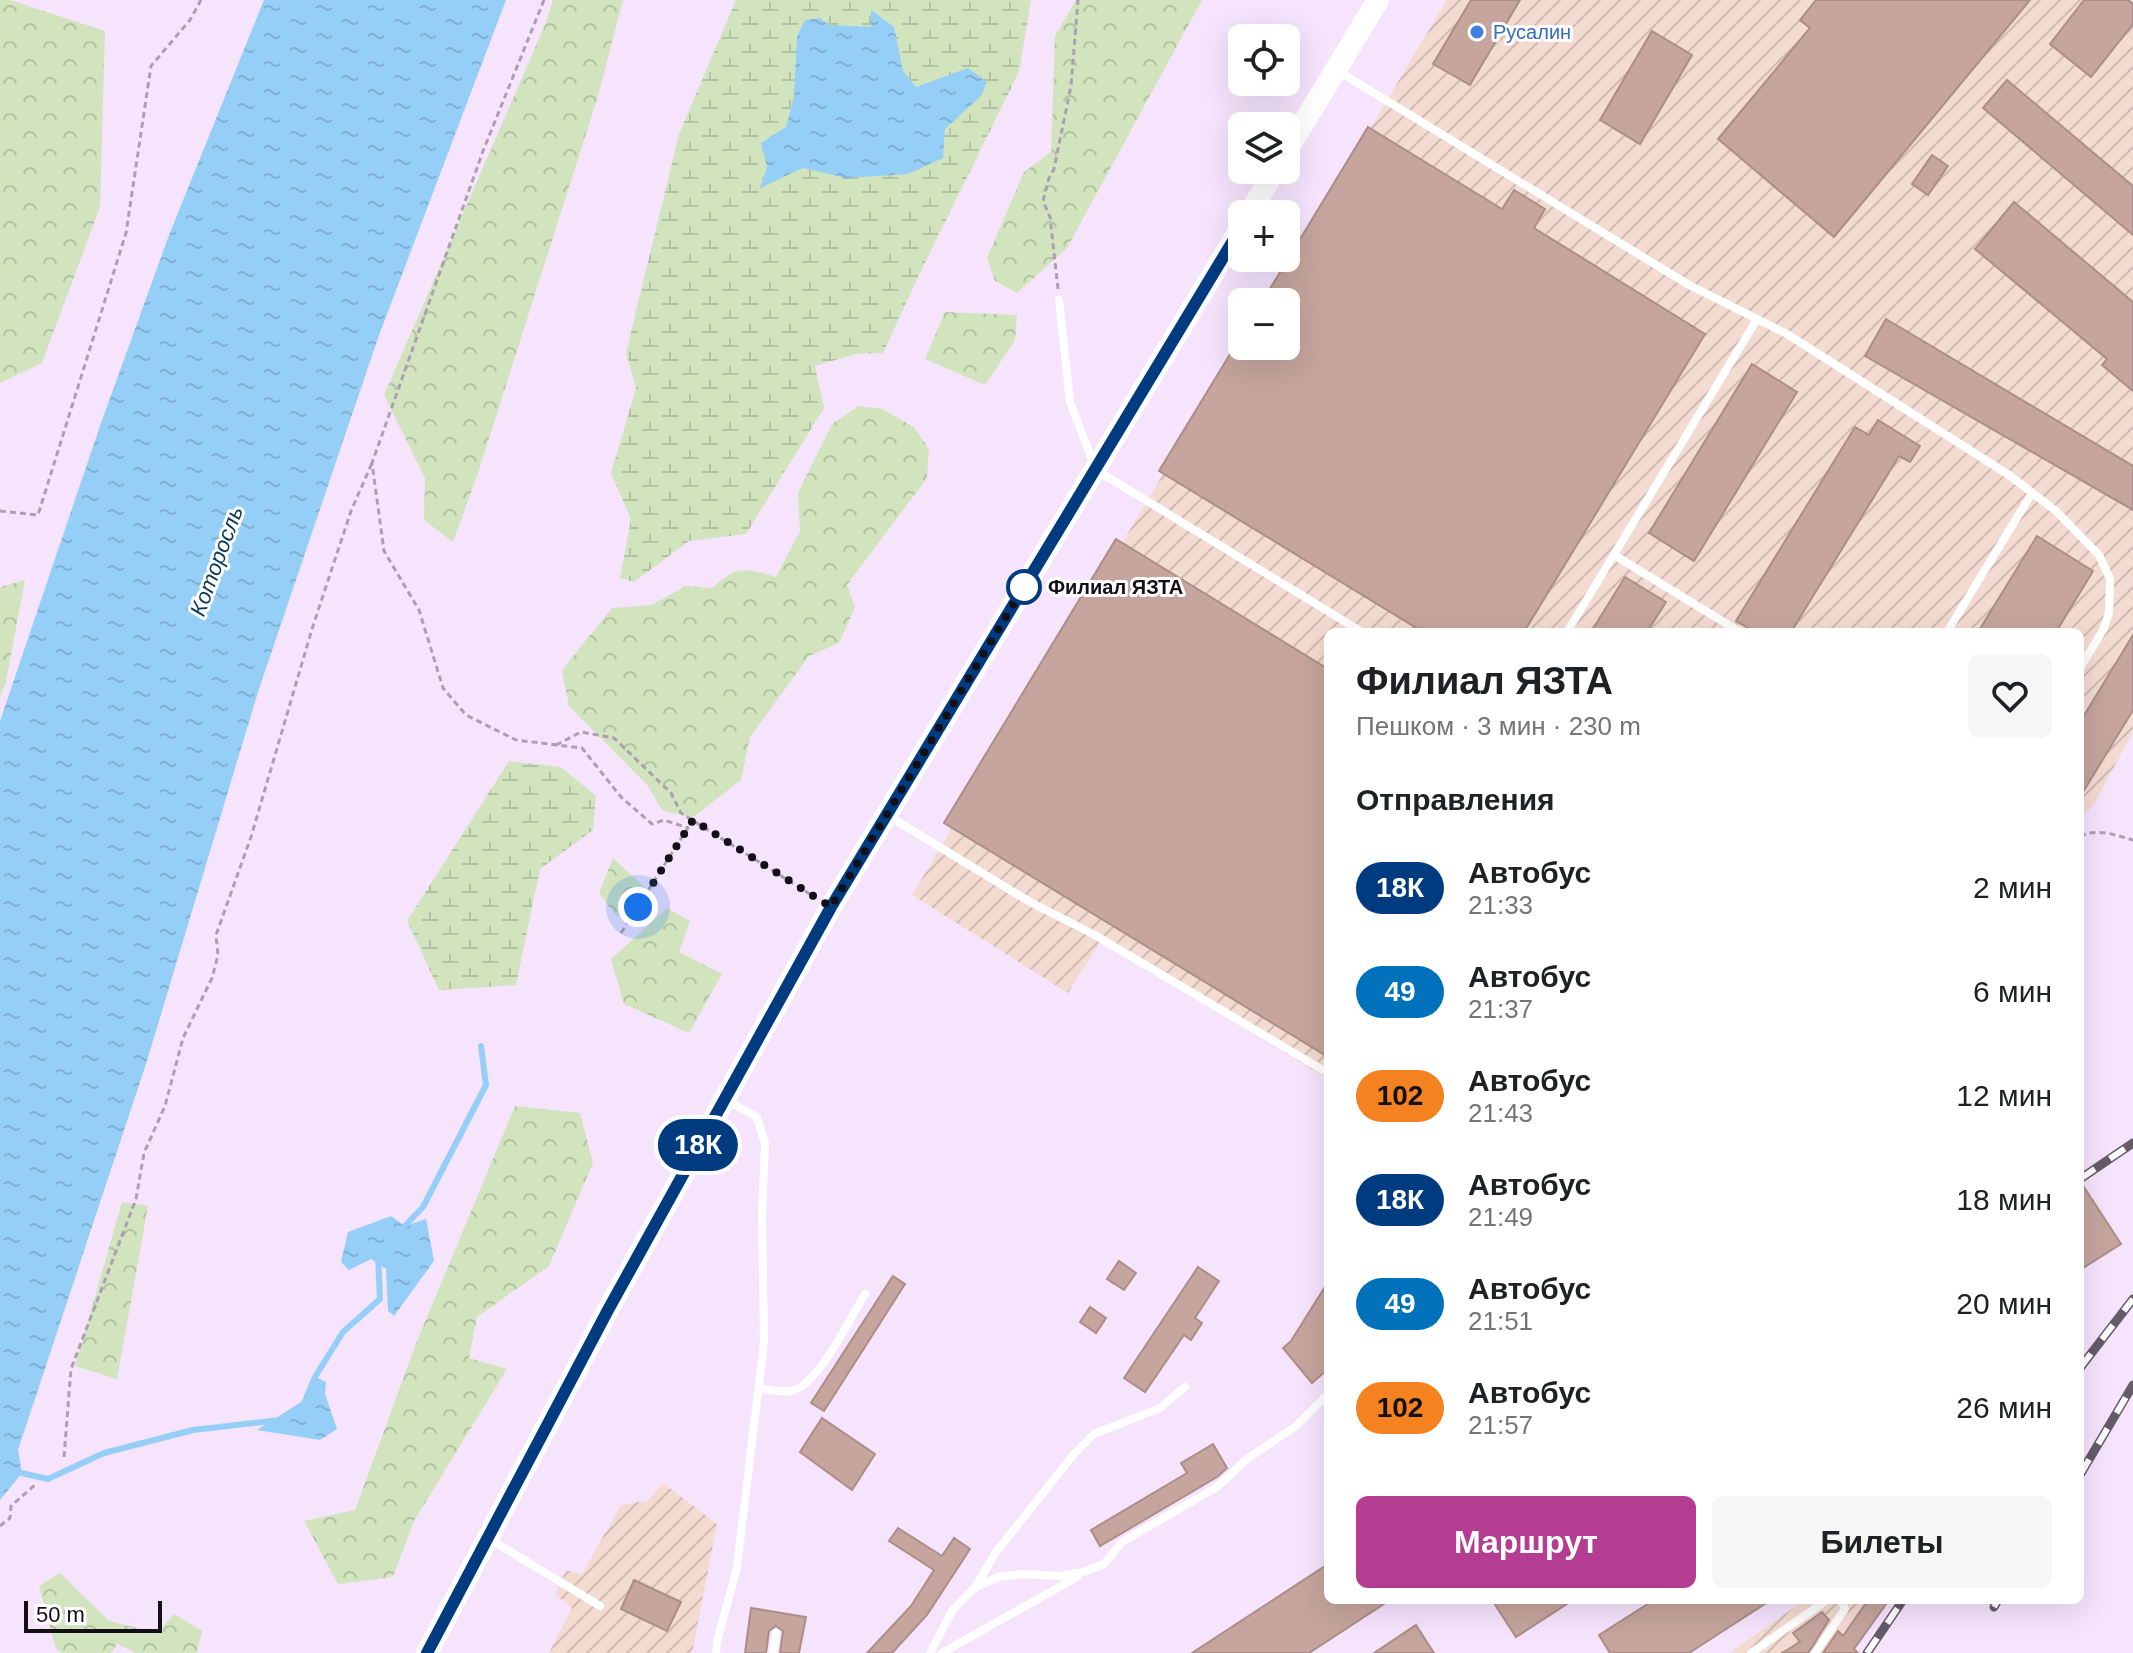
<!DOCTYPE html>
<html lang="ru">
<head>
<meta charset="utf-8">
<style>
	body { margin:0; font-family:Helvetica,sans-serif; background:#f6f6f6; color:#202124; height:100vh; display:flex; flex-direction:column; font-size:30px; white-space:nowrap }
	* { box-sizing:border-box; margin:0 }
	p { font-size:26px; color:#757577 }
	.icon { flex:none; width:44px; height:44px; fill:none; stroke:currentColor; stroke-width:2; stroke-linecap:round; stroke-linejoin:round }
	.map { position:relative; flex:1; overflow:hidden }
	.details { position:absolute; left:1324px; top:628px; width:760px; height:976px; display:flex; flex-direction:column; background:#fff; border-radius:12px; box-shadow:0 8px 32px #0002 }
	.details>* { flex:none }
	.badge { padding:0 16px; border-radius:26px; font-size:28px; line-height:52px }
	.tools { position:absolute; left:1228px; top:24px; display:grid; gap:16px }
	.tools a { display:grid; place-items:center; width:72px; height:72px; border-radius:12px; background:#fff; box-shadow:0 8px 32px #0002; font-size:40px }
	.scale { position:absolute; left:24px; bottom:20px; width:138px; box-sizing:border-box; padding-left:8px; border:4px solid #140e16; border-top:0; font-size:22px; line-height:28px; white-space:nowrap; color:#140e16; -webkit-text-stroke:6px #fff; paint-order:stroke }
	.you { position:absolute; width:40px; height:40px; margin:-20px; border:6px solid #fff; border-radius:50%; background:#1a73e8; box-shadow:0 0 0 12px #1a73e833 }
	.map>.badge { position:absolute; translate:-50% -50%; box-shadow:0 0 0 4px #fff }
	h2 { padding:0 32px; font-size:30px; line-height:72px }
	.round { display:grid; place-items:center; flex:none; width:84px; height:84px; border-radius:12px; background:#f6f6f6 }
	.head { display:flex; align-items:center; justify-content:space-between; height:136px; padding:0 32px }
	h1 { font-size:38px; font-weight:700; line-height:60px }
	.button { display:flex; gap:16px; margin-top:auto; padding:16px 32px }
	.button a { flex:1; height:92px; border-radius:12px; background:#b53d91; color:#fff; font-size:32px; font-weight:700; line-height:92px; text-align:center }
	.button a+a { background:#f6f6f6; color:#202124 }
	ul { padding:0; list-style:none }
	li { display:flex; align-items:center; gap:24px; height:104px; padding:0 32px }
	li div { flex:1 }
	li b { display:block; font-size:30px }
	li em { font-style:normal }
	li .badge { min-width:88px; font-weight:700; text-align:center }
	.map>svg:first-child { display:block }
	.industrial { fill:url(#industrial-furrows) }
	.forest { fill:url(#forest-crowns) }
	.wetland { fill:url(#wetland-marsh) }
	.water { fill:url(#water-ripples) }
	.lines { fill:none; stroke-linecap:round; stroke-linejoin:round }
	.stream { stroke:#95cff8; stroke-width:6 }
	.building { fill:#c5a59e; stroke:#ac8d87; stroke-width:2 }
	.path { stroke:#ad9fb3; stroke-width:3; stroke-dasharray:6 4; stroke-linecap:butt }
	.lane { stroke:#fff; stroke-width:8 }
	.secondary { stroke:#fff; stroke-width:22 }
	.rail-casing { stroke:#655b69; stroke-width:9 }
	.rail { stroke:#fff; stroke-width:6; stroke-dasharray:18; stroke-linecap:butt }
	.line-casing { stroke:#fff; stroke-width:18 }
	.line { stroke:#003b80; stroke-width:12 }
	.walk { stroke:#140e16; stroke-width:8; stroke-dasharray:0 14.4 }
	.shop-dot { fill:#3f7fe0; stroke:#fff; stroke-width:3 }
	.stop-dot { fill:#fff; stroke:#003b80; stroke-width:4 }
	.labels { text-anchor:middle; stroke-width:6; stroke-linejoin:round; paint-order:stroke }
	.shop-label { font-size:20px; fill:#366cbe; stroke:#fff; text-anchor:start }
	.stop-label { font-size:20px; font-weight:bold; fill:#140e16; stroke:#fff; text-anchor:start }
	.water-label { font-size:22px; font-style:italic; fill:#083853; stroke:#fff }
</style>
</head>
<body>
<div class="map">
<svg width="2133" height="1653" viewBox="0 0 2133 1653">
	<defs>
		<pattern id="industrial-furrows" width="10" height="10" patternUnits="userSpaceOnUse" patternTransform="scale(2)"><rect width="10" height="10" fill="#f4dbd2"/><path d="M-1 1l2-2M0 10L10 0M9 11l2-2" fill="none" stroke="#d0bbb4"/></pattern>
		<pattern id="forest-crowns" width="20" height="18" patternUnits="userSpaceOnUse" patternTransform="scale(2)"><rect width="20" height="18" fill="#d1e4bd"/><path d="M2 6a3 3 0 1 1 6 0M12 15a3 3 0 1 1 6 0" fill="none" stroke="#b3c2a2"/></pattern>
		<pattern id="wetland-marsh" width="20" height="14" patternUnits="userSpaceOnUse" patternTransform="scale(2)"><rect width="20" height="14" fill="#d1e4bd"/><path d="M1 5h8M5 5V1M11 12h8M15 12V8" fill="none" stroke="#b3c2a2"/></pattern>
		<pattern id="water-ripples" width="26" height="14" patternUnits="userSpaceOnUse" patternTransform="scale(2)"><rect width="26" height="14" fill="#95cff8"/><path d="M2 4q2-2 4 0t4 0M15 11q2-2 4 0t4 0" fill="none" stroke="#80b1d4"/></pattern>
	</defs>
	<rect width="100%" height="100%" fill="#f6e4fd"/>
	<g class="industrial">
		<path d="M1447,0H2133V732L2094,804L2080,819V632H1328V1079L1101,941L1068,993L912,895L1242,342V346H1286V302H1266Z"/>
		<path d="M663,1483L717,1524L692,1653H549L572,1608L555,1594L566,1570L582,1574L621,1505L649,1500Z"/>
		<path d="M1805,1600H1889L1850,1653H1729Z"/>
	</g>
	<g class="forest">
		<path d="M0,0H10L105,31L100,207L42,363L0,383Z"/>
		<path d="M553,0H623L598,96L478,473L453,542L424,520L425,478L384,395L545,25Z"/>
		<path d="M1076,0H1202L1067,248L1017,293L995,281L987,258L1024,172L1051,152L1055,36Z"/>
		<path d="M945,312L1017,315L1015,340L985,385L925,359Z"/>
		<path d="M859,406L882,409L914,427L929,449L927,478L847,585L855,607L839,643L809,656L750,737L741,780L692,818L662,810L648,786L569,706L562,670L612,608L652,605L686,586L712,588C737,565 745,568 776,577L800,531L798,493L832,424Z"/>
		<path d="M25,580L6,682L0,697V587Z"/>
		<path d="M613,858L647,889L617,917L599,893Z"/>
		<path d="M667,908L690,921L679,952L722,974L689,1033L624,1004L611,959Z"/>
		<path d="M515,1106L580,1113L593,1163L549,1266L477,1317L469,1358L507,1369L414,1521L393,1577L338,1584L304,1521L355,1510L417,1341Z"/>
		<path d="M122,1202L148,1206L117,1379L75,1366Z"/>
		<path d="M60,1573L109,1621L157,1633L174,1614L202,1631L197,1653H136L117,1644L111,1653H62L56,1649L39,1586Z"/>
	</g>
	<g class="wetland">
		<path d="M736,0H1031L1019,72L918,277L883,353L856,354L815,366L824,408L746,534L689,541L634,582L620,578L631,519L611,473L636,388L626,353L679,134Z"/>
		<path d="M509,761L561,767L596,796L593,830L540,869L516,985L439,990L407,921Z"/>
	</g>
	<g class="water">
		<path d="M264,0H506L378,338L258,692L146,1064L18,1450L22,1473L0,1500V721L101,423L169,235Z"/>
		<path d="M871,10L894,27L903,71L916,87L968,68L987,82L981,96L945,129L943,158L908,174L846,178L803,168L760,188L767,167L761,143L786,127L794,96L797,36L805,20L820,18L829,25L871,27Z"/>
		<path d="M391,1216L405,1226L426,1219L434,1261L394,1316L388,1311L386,1269L371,1259L349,1270L341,1262L348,1232Z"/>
		<path d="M315,1377L326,1382L325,1394L337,1429L320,1440L257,1430L306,1399Z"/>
	</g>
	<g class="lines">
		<g class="stream">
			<path d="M401,1230L423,1207L486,1085L481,1046"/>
			<path d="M303,1406L315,1377L343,1332L380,1299L378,1256"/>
			<path d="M17,1472L48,1479L104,1453L193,1430L280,1420"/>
		</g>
	</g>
	<g class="building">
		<path d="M1471,0H1520L1470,85L1433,64Z"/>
		<path d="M1816,0H2030L1834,237L1718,139L1810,28L1800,20Z"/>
		<path d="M2084,0H2128L2133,4V24L2091,77L2050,44Z"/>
		<path d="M1652,31L1692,55L1640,144L1600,120Z"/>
		<path d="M2007,80L2133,186V235L1983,108Z"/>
		<path d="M1368,127L1502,209L1514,190L1545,209L1534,228L1705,334L1524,632H1423L1159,471L1235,346H1286V302H1262Z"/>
		<path d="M1932,155L1948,166L1928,195L1912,184Z"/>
		<path d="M2014,202L2133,302V391L2102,365L2107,359L1975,249Z"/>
		<path d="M1886,319L2133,466V510L1865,356Z"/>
		<path d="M1752,364L1797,392L1694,561L1649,533Z"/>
		<path d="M1878,420L1920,446L1910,462L1899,456L1791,632H1755L1736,621L1855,427L1869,435Z"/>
		<path d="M2037,536L2093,571L2056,632H1978Z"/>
		<path d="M1116,539L1328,669V1057L944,823Z"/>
		<path d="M1625,577L1666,602L1647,632H1591Z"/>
		<path d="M2133,635V710L2080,797V722Z"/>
		<path d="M2080,1181L2121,1244L2080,1270Z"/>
		<path d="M1119,1261L1136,1273L1124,1290L1107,1279Z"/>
		<path d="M1198,1267L1219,1281L1195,1318L1202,1323L1191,1340L1184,1335L1145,1392L1124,1378Z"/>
		<path d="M893,1276L905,1284L824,1411L811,1403Z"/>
		<path d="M1328,1282V1369L1312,1383L1283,1348L1291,1341Z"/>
		<path d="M1090,1307L1106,1318L1096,1333L1080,1322Z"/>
		<path d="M822,1418L875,1454L852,1490L800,1452Z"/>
		<path d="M1213,1444L1227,1468L1217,1477L1100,1546L1091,1530L1187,1473L1181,1463Z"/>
		<path d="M898,1528L942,1556L954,1538L970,1549L927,1615L892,1653H867L911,1606L934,1570L889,1541Z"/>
		<path d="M1328,1564V1600H1390L1309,1653H1192Z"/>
		<path d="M634,1580L681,1602L667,1631L621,1609Z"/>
		<path d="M1492,1600H1573L1516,1637Z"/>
		<path d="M1654,1600H1771L1689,1653H1610L1599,1635Z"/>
		<path d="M1868,1600H1889L1854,1649L1858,1653H1823L1838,1631L1843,1636Z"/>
		<path d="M751,1608L806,1617L799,1653H780L783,1631L776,1626L769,1631L766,1653H745Z"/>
		<path d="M1822,1612L1829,1620L1808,1653H1782L1800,1642L1793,1633Z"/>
		<path d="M1416,1625L1434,1653H1374Z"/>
	</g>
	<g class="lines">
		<g class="path">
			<path d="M544,0L483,151L372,463L384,551L419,610L443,688L466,715L516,740L582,748L621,797L652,824L664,820L688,828"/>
			<path d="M1058,289L1050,217L1043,201L1049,178L1054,169L1071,86L1078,0"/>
			<path d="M0,511L38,515L126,233L151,66L190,20L201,0"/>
			<path d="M556,745L581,732L614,738L671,793L681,813L813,896"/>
			<path d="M2080,836C2098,828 2115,835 2133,840"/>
			<path d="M621,933L693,820"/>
			<path d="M64,1457L71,1369L136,1199L144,1153L165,1106L183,1038L212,978L218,955L216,935L251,837L312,629L351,511L372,463"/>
			<path d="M0,1526L10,1518L11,1506L36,1484"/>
		</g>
		<g class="lane">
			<path d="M1338,71L1689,285L1787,334L2009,475L2056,511L2099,555L2110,579L2109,613L2103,630L2080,668"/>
			<path d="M1059,300L1070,402L1096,470L1362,632"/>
			<path d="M1614,555L1740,632"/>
			<path d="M1567,632L1757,319"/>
			<path d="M1947,632L2032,493"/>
			<path d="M887,815L1030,902L1093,934L1328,1073"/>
			<path d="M760,1388C770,1390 781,1393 791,1391C817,1387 851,1317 865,1294"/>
			<path d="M491,1540L600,1606"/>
			<path d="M975,1588L996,1552L1074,1454L1094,1434L1160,1408L1185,1387"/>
			<path d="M716,1653L717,1642L737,1567L764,1342L762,1213L765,1144L757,1117L728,1101"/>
			<path d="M773,1653L776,1633"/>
			<path d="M930,1653L952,1611L974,1588L998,1577L1023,1574L1059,1576L1084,1572L1104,1564L1122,1542L1217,1487L1247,1459L1296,1426L1328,1394"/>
			<path d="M942,1653L1077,1577"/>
			<path d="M1751,1653L1827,1600"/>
			<path d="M1815,1653L1845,1609L1841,1600"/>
		</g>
		<g class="secondary">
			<path d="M1286,152L1378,0"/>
			<path d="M1249,214L1275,170"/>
			<path d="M427,1653L608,1310L831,907L1242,226"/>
		</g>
		<g class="rail-casing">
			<g id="rail">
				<path d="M2080,1179L2133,1143"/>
				<path d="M2080,1368L2133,1299"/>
				<path d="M2080,1475L2133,1385"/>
				<path d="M1994,1607L1998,1600"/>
				<path d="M1867,1653L1903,1600"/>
			</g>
		</g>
		<use href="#rail" class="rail"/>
	</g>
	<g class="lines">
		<g class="line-casing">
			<path id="line" d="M427,1653L608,1310L831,907L1242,226"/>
		</g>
		<use href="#line" class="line"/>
		<path class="walk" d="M638,907L693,820L831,907L1025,585L1024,587"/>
	</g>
	<circle class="shop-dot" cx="1477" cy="32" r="8"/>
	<circle class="stop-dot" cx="1024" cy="587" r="16"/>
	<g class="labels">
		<g class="shop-label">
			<text x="1493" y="39">Русалин</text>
		</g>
		<g class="stop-label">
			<text x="1048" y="594">Филиал ЯЗТА</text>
		</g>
		<g class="water-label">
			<text transform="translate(216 561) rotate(-70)" y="8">Которосль</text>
		</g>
	</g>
</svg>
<div class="tools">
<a><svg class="icon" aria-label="locate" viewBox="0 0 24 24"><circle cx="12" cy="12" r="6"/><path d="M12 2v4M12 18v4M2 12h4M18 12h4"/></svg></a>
<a><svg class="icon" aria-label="layers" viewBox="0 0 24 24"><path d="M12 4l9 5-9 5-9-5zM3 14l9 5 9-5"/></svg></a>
<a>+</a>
<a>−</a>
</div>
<div class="scale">50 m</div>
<div class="you" style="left:638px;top:907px"></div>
<b class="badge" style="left:698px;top:1145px;background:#003b80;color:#fff">18К</b>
<section class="details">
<div class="head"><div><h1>Филиал ЯЗТА</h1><p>Пешком · 3 мин · 230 m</p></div><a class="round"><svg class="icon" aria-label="heart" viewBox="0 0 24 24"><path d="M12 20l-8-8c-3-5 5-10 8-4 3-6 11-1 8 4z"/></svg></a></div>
<h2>Отправления</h2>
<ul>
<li><span class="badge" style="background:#003b80;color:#fff">18К</span><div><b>Автобус</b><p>21:33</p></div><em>2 мин</em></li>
<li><span class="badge" style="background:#0072bc;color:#fff">49</span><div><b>Автобус</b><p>21:37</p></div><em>6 мин</em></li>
<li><span class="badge" style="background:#f58220;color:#111">102</span><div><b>Автобус</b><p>21:43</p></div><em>12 мин</em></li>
<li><span class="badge" style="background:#003b80;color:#fff">18К</span><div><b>Автобус</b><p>21:49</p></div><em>18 мин</em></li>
<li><span class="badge" style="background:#0072bc;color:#fff">49</span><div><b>Автобус</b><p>21:51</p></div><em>20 мин</em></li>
<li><span class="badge" style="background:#f58220;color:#111">102</span><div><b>Автобус</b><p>21:57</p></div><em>26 мин</em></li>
</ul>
<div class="button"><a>Маршрут</a><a>Билеты</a></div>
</section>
</div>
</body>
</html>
